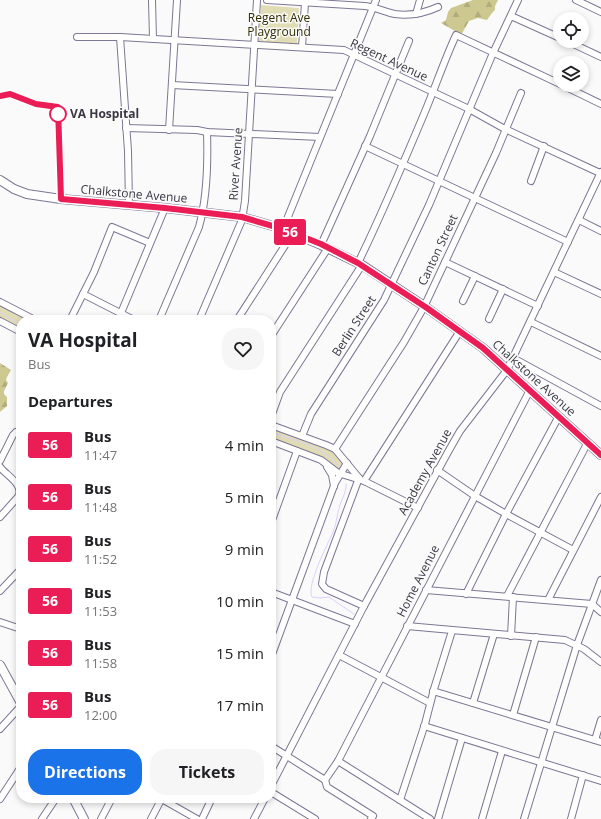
<!DOCTYPE html>
<html lang="en">
<head>
<meta charset="utf-8">
<style>
	body { margin:0; font-family:"Open Sans",sans-serif; background:#f6f6f6; color:#202124; height:100vh; display:flex; flex-direction:column; font-size:15px; white-space:nowrap }
	* { box-sizing:border-box; margin:0 }
	p { font-size:13px; color:#757577 }
	.icon { flex:none; width:22px; height:22px; fill:none; stroke:currentColor; stroke-width:2; stroke-linecap:round; stroke-linejoin:round }
	.map { position:relative; flex:1; overflow:hidden }
	.side { position:absolute; left:16px; top:315px; width:260px; height:488px; display:flex; flex-direction:column; background:#fff; border-radius:16px; box-shadow:0 2px 6px #0003 }
	.side>* { flex:none }
	.badge { padding:0 8px; border-radius:3px; font-size:14px; line-height:26px }
	.tools { position:absolute; left:553px; top:12px; display:grid; gap:8px }
	.tools a { display:grid; place-items:center; width:36px; height:36px; border-radius:50%; background:#fff; box-shadow:0 2px 6px #0003; font-size:20px }
	.map>.badge { position:absolute; translate:-50% -50%; box-shadow:0 0 0 2px #fff }
	h2 { padding:0 12px; font-size:15px; line-height:36px }
	.round { display:grid; place-items:center; flex:none; width:42px; height:42px; border-radius:16px; background:#f6f6f6 }
	.headline { display:flex; align-items:center; justify-content:space-between; height:68px; padding:0 12px }
	h1 { font-size:19px; font-weight:700; line-height:30px }
	.cta { display:flex; gap:8px; margin-top:auto; padding:8px 12px }
	.cta a { flex:1; height:46px; border-radius:16px; background:#1a73e8; color:#fff; font-size:16px; font-weight:700; line-height:46px; text-align:center }
	.cta a+a { background:#f6f6f6; color:#202124 }
	ul { padding:0; list-style:none }
	li { display:flex; align-items:center; gap:12px; height:52px; padding:0 12px }
	li div { flex:1 }
	li b { display:block; font-size:15px }
	li em { font-style:normal }
	li .badge { min-width:44px; font-weight:700; text-align:center }
	.map>svg:first-child { display:block }
	.forest { fill:url(#forest-firs) }
	.green { fill:#e0ddb5 }
	.lines { fill:none; stroke-linecap:round; stroke-linejoin:round }
	.stream { stroke:#ddd0fb; stroke-width:1 }
	.minor-casing { stroke:#7f7694; stroke-width:8 }
	.major-casing { stroke:#7f7694; stroke-width:10 }
	.minor { stroke:#fff; stroke-width:6 }
	.major { stroke:#fff; stroke-width:8 }
	.line-casing { stroke:#fff; stroke-width:9 }
	.line { stroke:#ea1d57; stroke-width:6 }
	.stop-dot { fill:#fff; stroke:#ea1d57; stroke-width:2 }
	.labels { text-anchor:middle; stroke-width:3; stroke-linejoin:round; paint-order:stroke }
	.park-label { font-size:12px; fill:#312c00; stroke:#fafafa }
	.street-label { font-size:12px; fill:#3a3643; stroke:#fafafa }
	.stop-label { font-size:12px; font-weight:bold; fill:#3a3643; stroke:#fafafa; text-anchor:start }
</style>
</head>
<body>
<div class="map">
<svg width="601" height="819" viewBox="0 0 601 819">
	<defs>
		<pattern id="forest-firs" width="22" height="20" patternUnits="userSpaceOnUse"><rect width="22" height="20" fill="#cdc88f"/><path d="M5 1l3.5 6h-7zM16 11l3.5 6h-7z" fill="#b1ac7d"/></pattern>
	</defs>
	<rect width="100%" height="100%" fill="#fafafa"/>
	<g class="forest">
		<path d="M473,0H498L495,6V10L492,13L487,20L478,18L469,21L460,37L457,35L455,31L441,23L446,20L448,12L451,8Z"/>
		<path d="M0,363L11,370L7,377L6,380L8,383L4,391V394L7,397V406L0,412Z"/>
	</g>
	<g class="green">
		<path d="M261,5L299,8L297,45L259,41Z"/>
		<path d="M0,301L37,320H21V328L0,317Z"/>
		<path d="M271,426L335,449L347,463L340,474L327,462L271,441Z"/>
	</g>
	<g class="lines">
		<g class="stream">
			<path d="M0,312L21,325"/>
			<path d="M271,432C293,440 326,447 339,467"/>
			<path d="M346,484C347,491 342,498 340,505C337,513 337,523 333,532C328,544 306,585 312,597L320,598L329,597L354,614"/>
		</g>
		<g class="minor-casing">
			<g id="minor">
				<path d="M152,0L153,39"/>
				<path d="M267,0L365,6C375,7 385,12 395,14C410,16 425,13 438,7"/>
				<path d="M576,0L601,12"/>
				<path d="M416,14L420,0"/>
				<path d="M511,16L560,38"/>
				<path d="M77,37H120L344,50L469,109L503,128L600,173"/>
				<path d="M120,37L128,151L129,205"/>
				<path d="M567,41L601,57"/>
				<path d="M302,47L305,3"/>
				<path d="M172,85L338,94"/>
				<path d="M562,85L601,104"/>
				<path d="M126,128L197,130L207,132L320,137"/>
				<path d="M169,130L177,0"/>
				<path d="M365,146L568,242"/>
				<path d="M531,181L544,146"/>
				<path d="M579,220L601,231"/>
				<path d="M283,229L376,0"/>
				<path d="M321,245L370,136L409,41"/>
				<path d="M445,262L538,306"/>
				<path d="M358,263C382,214 403,164 424,114C435,88 444,61 456,35L560,84"/>
				<path d="M554,272L601,294"/>
				<path d="M83,294L134,320"/>
				<path d="M463,301L475,276"/>
				<path d="M0,302L35,320"/>
				<path d="M121,313L165,208"/>
				<path d="M489,319L503,289"/>
				<path d="M70,320L94,272L112,227L150,243"/>
				<path d="M159,320L199,227C207,198 208,162 207,132"/>
				<path d="M199,320L242,220L245,201L257,0"/>
				<path d="M237,320L293,233"/>
				<path d="M0,321L21,332"/>
				<path d="M531,322L601,356"/>
				<path d="M271,336L328,248"/>
				<path d="M513,358L601,406"/>
				<path d="M271,417L280,392L362,265"/>
				<path d="M271,425L326,445L335,449L359,478"/>
				<path d="M302,436L311,414L384,300L429,205L493,53L518,0"/>
				<path d="M271,441L321,460L338,473L364,481L418,508"/>
				<path d="M335,449L404,342L424,307L496,153L521,93"/>
				<path d="M0,461L13,435L16,432L21,430"/>
				<path d="M0,467C7,476 25,485 18,497L0,517"/>
				<path d="M327,467L332,475L334,486"/>
				<path d="M437,470L475,496L506,514L573,550"/>
				<path d="M359,478L324,572L322,584L326,589L364,606"/>
				<path d="M364,481L460,331"/>
				<path d="M271,523L297,451"/>
				<path d="M426,590L592,604L601,612"/>
				<path d="M0,591L21,569"/>
				<path d="M271,592L355,624"/>
				<path d="M466,594L506,514L559,416"/>
				<path d="M507,596L588,442"/>
				<path d="M548,600L601,497"/>
				<path d="M0,622L21,629"/>
				<path d="M407,626L565,640L584,649L601,662"/>
				<path d="M511,636L513,597"/>
				<path d="M339,655L430,703"/>
				<path d="M271,657L335,483L347,463"/>
				<path d="M433,691L601,742"/>
				<path d="M473,703L494,634"/>
				<path d="M513,715L536,637"/>
				<path d="M424,726L601,781"/>
				<path d="M0,729L21,706"/>
				<path d="M595,740L601,720"/>
				<path d="M271,746L325,780"/>
				<path d="M338,761L430,819"/>
				<path d="M325,780L338,761L530,390"/>
				<path d="M325,780L327,787L373,816L371,819"/>
				<path d="M271,786L364,606L448,452L460,431L507,370L601,172"/>
				<path d="M271,792L315,819"/>
				<path d="M160,798L197,819"/>
				<path d="M0,799L21,767"/>
				<path d="M400,800L425,724L434,689L452,631"/>
				<path d="M42,819L54,801L57,798"/>
				<path d="M101,819L112,798"/>
				<path d="M151,819L162,798"/>
				<path d="M202,819L212,798"/>
				<path d="M254,819L265,798"/>
				<path d="M438,819L462,738"/>
				<path d="M482,819L502,751"/>
				<path d="M524,819L577,645L601,580"/>
				<path d="M571,819L583,775"/>
			</g>
		</g>
		<g class="major-casing">
			<g id="major">
				<path d="M0,180L14,189L27,194L61,199L165,208L242,217L283,229L321,245L362,265L427,308L483,348L601,455"/>
				<path d="M0,665L21,703"/>
				<path d="M73,798L84,819"/>
			</g>
		</g>
		<use href="#minor" class="minor"/>
		<use href="#major" class="major"/>
	</g>
	<g class="lines">
		<g class="line-casing">
			<path id="line" d="M0,96L10,94L36,104L58,107L61,199L165,208L242,217L283,229L321,244L358,263L427,308L483,348L601,455"/>
		</g>
		<use href="#line" class="line"/>
	</g>
	<circle class="stop-dot" cx="58" cy="114" r="8"/>
	<g class="labels">
		<g class="park-label">
			<text x="279" y="22">Regent Ave<tspan x="279" dy="14">Playground</tspan></text>
		</g>
		<g class="street-label">
			<text transform="translate(389 60) rotate(25)" y="4">Regent Avenue</text>
			<text transform="translate(236 164) rotate(-86)" y="4">River Avenue</text>
			<text transform="translate(134 194) rotate(5)" y="4">Chalkstone Avenue</text>
			<text transform="translate(438 250) rotate(-65)" y="4">Canton Street</text>
			<text transform="translate(354 326) rotate(-57)" y="4">Berlin Street</text>
			<text transform="translate(534 378) rotate(42)" y="4">Chalkstone Avenue</text>
			<text transform="translate(425 472) rotate(-61)" y="4">Academy Avenue</text>
			<text transform="translate(418 581) rotate(-63)" y="4">Home Avenue</text>
		</g>
		<g class="stop-label">
			<text x="70" y="118">VA Hospital</text>
		</g>
	</g>
</svg>
<div class="tools">
<a><svg class="icon" aria-label="locate" viewBox="0 0 24 24"><circle cx="12" cy="12" r="6"/><path d="M12 2v4M12 18v4M2 12h4M18 12h4"/></svg></a>
<a><svg class="icon" aria-label="layers" viewBox="0 0 24 24"><path d="M12 4l9 5-9 5-9-5zM3 14l9 5 9-5"/></svg></a>
</div>
<b class="badge" style="left:290px;top:232px;background:#ea1d57;color:#fff">56</b>
<section class="side">
<div class="headline"><div><h1>VA Hospital</h1><p>Bus</p></div><a class="round"><svg class="icon" aria-label="heart" viewBox="0 0 24 24"><path d="M12 20l-8-8c-3-5 5-10 8-4 3-6 11-1 8 4z"/></svg></a></div>
<h2>Departures</h2>
<ul>
<li><span class="badge" style="background:#ea1d57;color:#fff">56</span><div><b>Bus</b><p>11:47</p></div><em>4 min</em></li>
<li><span class="badge" style="background:#ea1d57;color:#fff">56</span><div><b>Bus</b><p>11:48</p></div><em>5 min</em></li>
<li><span class="badge" style="background:#ea1d57;color:#fff">56</span><div><b>Bus</b><p>11:52</p></div><em>9 min</em></li>
<li><span class="badge" style="background:#ea1d57;color:#fff">56</span><div><b>Bus</b><p>11:53</p></div><em>10 min</em></li>
<li><span class="badge" style="background:#ea1d57;color:#fff">56</span><div><b>Bus</b><p>11:58</p></div><em>15 min</em></li>
<li><span class="badge" style="background:#ea1d57;color:#fff">56</span><div><b>Bus</b><p>12:00</p></div><em>17 min</em></li>
</ul>
<div class="cta"><a>Directions</a><a>Tickets</a></div>
</section>
</div>
</body>
</html>
